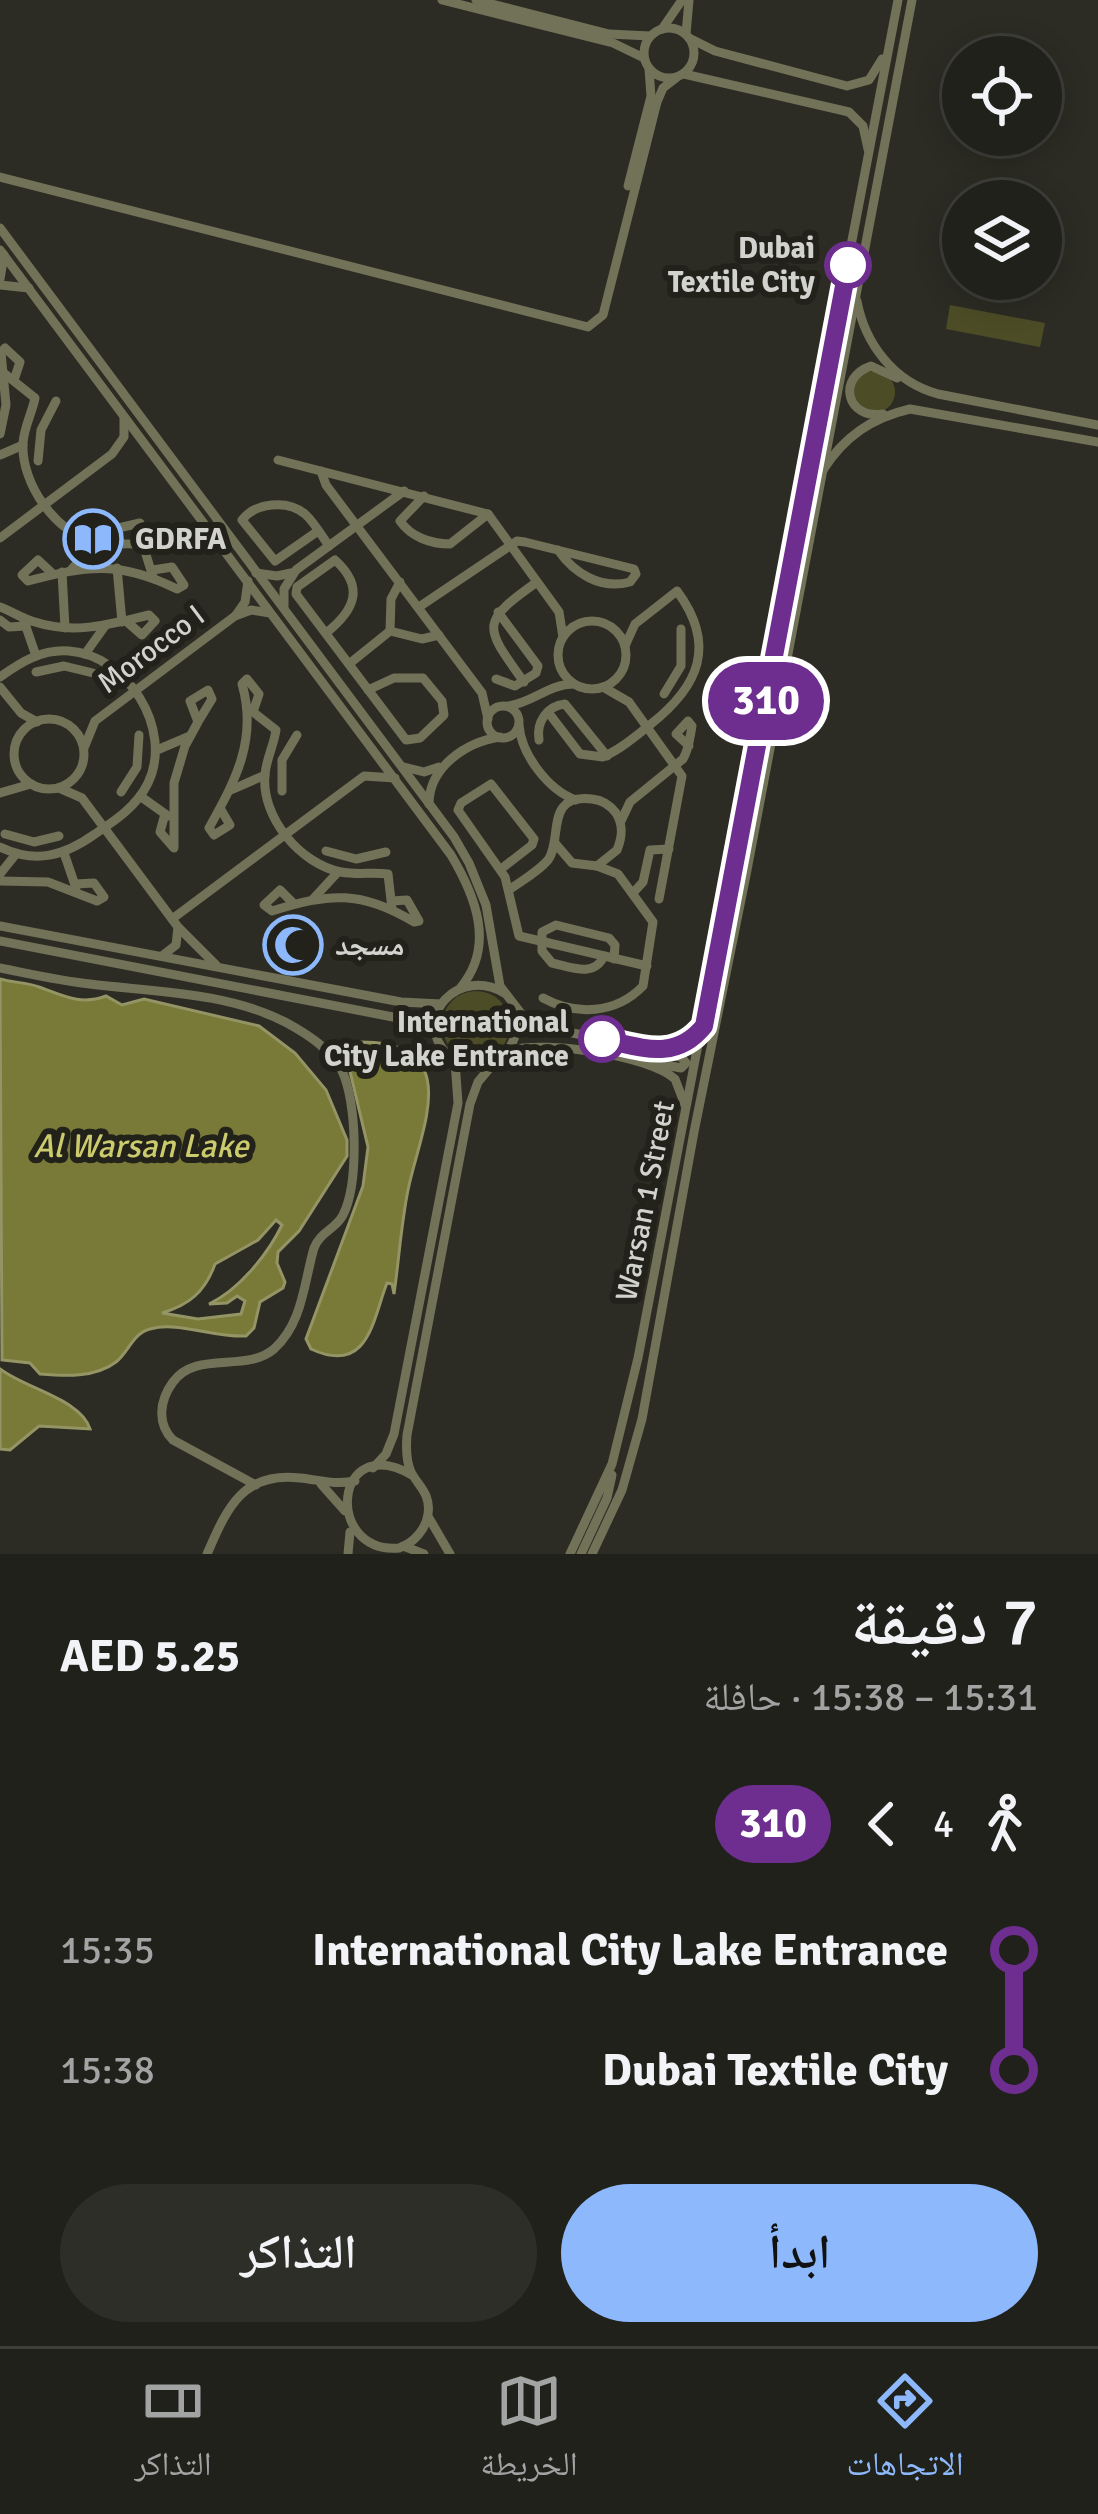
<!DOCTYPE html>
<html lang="ar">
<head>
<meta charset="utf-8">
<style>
	body { margin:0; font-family:Signika,"Noto Naskh Arabic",sans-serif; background:#2d2e28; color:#f1f3f6; direction:rtl; height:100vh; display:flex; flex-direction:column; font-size:45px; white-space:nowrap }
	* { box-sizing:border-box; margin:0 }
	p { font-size:39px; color:#a2a3a3 }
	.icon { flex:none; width:66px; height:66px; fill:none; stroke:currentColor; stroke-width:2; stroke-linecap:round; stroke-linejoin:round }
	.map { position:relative; height:1554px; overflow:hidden; direction:ltr }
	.sheet { display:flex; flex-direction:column; background:#21211b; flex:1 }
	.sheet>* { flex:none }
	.badge { padding:0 24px; border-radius:39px; font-size:42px; line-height:78px }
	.buttons { position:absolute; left:942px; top:36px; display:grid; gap:24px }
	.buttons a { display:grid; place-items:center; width:120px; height:120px; border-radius:50%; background:#21211b; box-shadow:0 6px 30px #0003,0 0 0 3px #3e3e3a; font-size:60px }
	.map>.badge { position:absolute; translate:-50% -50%; box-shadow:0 0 0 6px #fff }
	.legs { display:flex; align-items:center; gap:18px; height:132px; padding:0 60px; font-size:39px }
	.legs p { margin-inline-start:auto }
	.overview { display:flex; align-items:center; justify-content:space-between; height:204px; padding:0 60px }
	h1 { font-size:66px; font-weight:600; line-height:90px }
	.button { display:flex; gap:24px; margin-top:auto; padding:24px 60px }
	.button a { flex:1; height:138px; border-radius:72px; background:#8db9fc; color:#111; font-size:48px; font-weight:600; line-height:138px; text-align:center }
	.button a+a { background:#2d2e28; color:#f1f3f6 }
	ul { padding:0 60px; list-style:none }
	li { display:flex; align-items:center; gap:42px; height:120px; font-size:45px }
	li i { display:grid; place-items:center; width:18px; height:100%; margin:0 15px; background:currentColor }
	li i::after { content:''; width:30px; height:30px; margin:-15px; border:9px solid; border-radius:50%; background:#21211b }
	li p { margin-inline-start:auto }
	li:first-child i { background:linear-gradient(#0000 50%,currentColor 0) }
	li:last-child i { background:linear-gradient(currentColor 50%,#0000 0) }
	.menu { display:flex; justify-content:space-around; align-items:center; height:168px; border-top:3px solid #3e3e3a; background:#21211b; font-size:33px; color:#a2a3a3 }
	.menu a { display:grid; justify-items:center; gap:6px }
	.menu .on { color:#8db9fc }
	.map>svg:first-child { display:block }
	.green { fill:#4c4c26 }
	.water { fill:#797938; stroke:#949465; stroke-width:3; fill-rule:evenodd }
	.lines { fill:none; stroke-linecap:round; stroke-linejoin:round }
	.minor { stroke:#717258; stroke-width:9 }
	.line-1-casing { stroke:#fff; stroke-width:27 }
	.line-1 { stroke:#6e2e90; stroke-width:18 }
	.stop-1-dot { fill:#fff; stroke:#6e2e90; stroke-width:6 }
	.labels { text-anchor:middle; stroke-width:12; stroke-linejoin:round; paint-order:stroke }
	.stop-label { font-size:30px; font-weight:bold; fill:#d2d3ce; stroke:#22221b; text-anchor:end }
	.poi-label { font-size:30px; font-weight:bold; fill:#d2d3ce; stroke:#22221b; text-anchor:start }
	.street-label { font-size:30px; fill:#d2d3ce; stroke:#22221b }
	.water-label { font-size:33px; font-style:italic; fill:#cbcb6d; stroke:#22221b }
</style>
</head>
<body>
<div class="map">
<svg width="1098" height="1554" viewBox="0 0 1098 1554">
	<rect width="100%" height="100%" fill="#2c2c24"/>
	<g class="green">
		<path d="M950,305L1045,323L1040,347L946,329Z"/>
		<circle cx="874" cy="392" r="21"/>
		<circle cx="476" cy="1025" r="34"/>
	</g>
	<g class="water">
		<path d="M0,979C13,983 27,982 39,987C62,995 80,1006 106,996L122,1005L144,999L259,1026L295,1053L326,1090L347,1140V1156L299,1231L278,1252L277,1263L285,1282L283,1288L260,1302L254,1328L246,1336C215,1338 178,1321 150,1329C133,1333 128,1353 116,1362C95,1378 65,1376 40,1374L30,1363L2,1360ZM276,1220L282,1225C268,1254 239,1290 209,1304L227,1303L237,1296L245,1301L241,1314L198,1319L162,1313C189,1305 205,1292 215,1264L258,1240Z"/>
		<path d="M360,1042C467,1042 420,1130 408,1190C401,1225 399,1259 394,1294L392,1284L387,1283C373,1318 369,1376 311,1349L306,1339L363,1186L368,1147L348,1063V1052Z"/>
		<path d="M0,1369C26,1389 81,1399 90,1429L39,1426L10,1450L0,1449Z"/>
	</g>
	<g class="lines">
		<g class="minor">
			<path d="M442,0L613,43L644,58"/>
			<path d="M476,0L609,34L650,36"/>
			<circle cx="669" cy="53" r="25"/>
			<path d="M662,29L682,0"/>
			<path d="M686,34L689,0"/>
			<path d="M689,38L715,51L847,86L869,80L882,59"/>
			<path d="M684,74L849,112L863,126L868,149"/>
			<path d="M0,177L588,327L603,315L657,102L663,88L676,78"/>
			<path d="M628,186L651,96L649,69"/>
			<path d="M0,228L454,837L469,863L486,905L500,986L523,1016L548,1028L656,1050L684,1045L701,1029"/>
			<path d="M0,250L451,855C476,897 495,946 461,987"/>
			<path d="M0,279L4,255"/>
			<path d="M0,285L29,288"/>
			<path d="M857,301C865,344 894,382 938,394L1098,425"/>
			<path d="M5,374L35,398C32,413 24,427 23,443C21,484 56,534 97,543C112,546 129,542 143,545L153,577"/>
			<path d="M883,414C847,420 836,378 871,366L897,378"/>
			<path d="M0,434L6,405L1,352L5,348L20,362L14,380"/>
			<path d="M0,455L23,445"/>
			<path d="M278,460L488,514L559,612L563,637"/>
			<path d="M38,461L41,430L56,401"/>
			<path d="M823,470C844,437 871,418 910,409L1098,442"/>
			<path d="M321,471L326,485L482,693L488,719"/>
			<path d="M424,496L400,521C411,537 431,544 450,544L488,514"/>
			<path d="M86,523L114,529L140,523"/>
			<path d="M318,531L275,561L242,520C255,503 287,499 305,514C314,522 322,536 329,546"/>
			<path d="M0,538L112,454L124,437V417"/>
			<path d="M117,568L122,622"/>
			<path d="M71,570L95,543"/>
			<path d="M62,572L65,628"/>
			<path d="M256,573L277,576L291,573"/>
			<path d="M53,574L38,560L22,575L28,581C88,565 120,561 177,589L184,585L172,567L153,570"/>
			<path d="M400,582L391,599L390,631L422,639L439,635"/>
			<path d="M0,607C11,611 23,619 35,622C75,635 110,624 149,615L155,621L142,635L126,621"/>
			<path d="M284,607V589L296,570L404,491"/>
			<path d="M419,607L517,541L525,542L634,569L636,574L630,582C600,590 574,573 558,550"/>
			<path d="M236,615L245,602L248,581"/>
			<path d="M23,618L36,656"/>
			<path d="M0,620L9,627L26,626"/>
			<circle cx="592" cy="655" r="34"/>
			<path d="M326,633C355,610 365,587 335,560L297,587L296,594L406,740L420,738L444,715L442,701L423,678H394L368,690"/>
			<path d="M85,654L105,626"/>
			<path d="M349,664L390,631"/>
			<path d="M36,672L64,666L93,673"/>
			<path d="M0,677C21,662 42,649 69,651C127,655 174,729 148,783C137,806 116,820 95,834C64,856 36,864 0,847"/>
			<path d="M496,679L515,686L536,673L538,666L498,612"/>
			<path d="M524,682C484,626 479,623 537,582"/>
			<path d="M0,687L21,713L37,722"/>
			<path d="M603,687L629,702L682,776L659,899"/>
			<path d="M664,694L681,666V629"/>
			<path d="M508,706C533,703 548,684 574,684"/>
			<circle cx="503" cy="722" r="16"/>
			<path d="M248,708L276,730C274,745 266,759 265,775C261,817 300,864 341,872C356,875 373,872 388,874L392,909"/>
			<path d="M548,712L580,754L603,757C621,749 636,736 651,724C699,686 717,645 677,591L635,624L625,646"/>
			<circle cx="49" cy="754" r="35"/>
			<path d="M519,725C521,754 548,790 576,800"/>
			<path d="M539,740C536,722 547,706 565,704L607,756"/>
			<path d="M84,748L95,721L235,616L251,610L270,613"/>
			<path d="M157,750L190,736"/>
			<path d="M404,767L424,772L439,767"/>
			<path d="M59,788L82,798L178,927L216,965"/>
			<path d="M231,790L265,775"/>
			<path d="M282,791V760L297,735"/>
			<path d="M121,792L137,767L139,735"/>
			<path d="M0,793L31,784"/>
			<path d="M140,796L168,816"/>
			<path d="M429,804C429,767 466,742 500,737"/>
			<path d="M220,808L230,825L214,835L209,828C235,781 258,740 242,684L247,679L259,694L253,712"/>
			<path d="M165,814L160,832L174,848V783L185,746L198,722L190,701L208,690L212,699L198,722"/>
			<path d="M621,821L630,802L683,759C689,749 690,737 692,726L688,721L676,734L689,746"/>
			<path d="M5,834L34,842L59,836"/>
			<path d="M326,851L356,859L386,852"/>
			<path d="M64,853L76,888"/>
			<path d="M501,869L532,845L534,839L491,784L461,803L458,810L505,877L519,936L647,966"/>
			<path d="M0,874L16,854"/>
			<path d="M0,881L48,882L97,901L104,897L94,883L75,884"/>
			<path d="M509,890C521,881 538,872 548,860C563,840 544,793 592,799C602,800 610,805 616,813C624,826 622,838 617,850L597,866L572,863L554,842"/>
			<path d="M633,893L643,882L650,850L669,849"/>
			<path d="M313,899L338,872"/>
			<path d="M294,904L280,890L264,905L272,911C329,893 361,890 414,922L419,921L407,900L392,901"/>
			<path d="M172,919L364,776L395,778"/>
			<path d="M0,926L401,1002L441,1004"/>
			<path d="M0,941L398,1018L436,1032"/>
			<path d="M162,956L176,945L178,927"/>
			<path d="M604,956C594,978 571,967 552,963L542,951V932L556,925L609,938L615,945L614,959"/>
			<path d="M0,968C30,974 60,981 90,984C155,992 228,992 287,1023C307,1034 331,1049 342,1071C357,1102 359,1183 343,1215C336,1229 320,1232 314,1248C304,1282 303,1323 274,1349C246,1373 196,1350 173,1382C159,1401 157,1424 173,1440L256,1485"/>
			<path d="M504,993C460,966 411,1016 447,1054C480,1089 526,1050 516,1010"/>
			<path d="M543,998C576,1016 616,1014 643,986L653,922L618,874L597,866"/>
			<path d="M511,1050C546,1041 648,1055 675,1079L685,1105"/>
			<path d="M656,1063L681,1068L686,1063L681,1057L656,1054"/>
			<path d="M373,1468L386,1454L394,1434L458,1103L455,1061"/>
			<path d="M412,1475C333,1430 324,1554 399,1548C414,1543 426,1529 428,1514C431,1494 419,1487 411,1472C406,1461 406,1447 407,1435L470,1104L478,1082L493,1064"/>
			<path d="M321,1484L345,1511"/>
			<path d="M429,1518L450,1554"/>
			<path d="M403,1546L424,1554"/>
			<path d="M207,1554C226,1511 241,1471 300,1478C320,1480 334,1485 355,1481"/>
			<path d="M348,1554L350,1532"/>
			<path d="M570,1554L612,1464L638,1358L898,0"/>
			<path d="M581,1554L607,1498L612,1475"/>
			<path d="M592,1554L622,1490L642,1419L694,1132L747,870L912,0"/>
		</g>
	</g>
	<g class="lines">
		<g class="line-1-casing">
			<path id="line-1" d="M602,1039C641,1047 675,1062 704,1026L848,265"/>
		</g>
		<use href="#line-1" class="line-1"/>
	</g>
	<defs>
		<g id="library-ring" transform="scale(3)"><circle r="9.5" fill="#22221b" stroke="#8db9fc" stroke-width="1.5"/><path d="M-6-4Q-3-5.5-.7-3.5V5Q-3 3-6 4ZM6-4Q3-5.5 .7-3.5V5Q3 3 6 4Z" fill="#8db9fc"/></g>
		<g id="mosque-ring" transform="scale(3)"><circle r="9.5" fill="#22221b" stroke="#8db9fc" stroke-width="1.5"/><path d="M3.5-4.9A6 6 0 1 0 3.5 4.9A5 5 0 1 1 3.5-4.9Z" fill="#8db9fc"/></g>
	</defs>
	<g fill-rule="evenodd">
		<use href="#library-ring" x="93" y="539"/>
		<use href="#mosque-ring" x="293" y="945"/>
	</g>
	<g class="stop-1-dot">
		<circle cx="848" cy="265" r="21"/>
		<circle cx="602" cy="1039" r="21"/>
	</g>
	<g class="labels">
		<g class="stop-label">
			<text x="815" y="258">Dubai<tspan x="815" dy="34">Textile City</tspan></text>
			<text x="569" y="1032">International<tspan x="569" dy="34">City Lake Entrance</tspan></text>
		</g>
		<g class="poi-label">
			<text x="135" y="549">GDRFA</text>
			<text x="335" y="955">مسجد</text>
		</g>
		<g class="street-label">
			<text transform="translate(151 649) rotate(-37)" y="10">Morocco I</text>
			<text transform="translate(645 1201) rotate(-79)" y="10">Warsan 1 Street</text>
		</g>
		<g class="water-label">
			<text x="141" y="1157">Al Warsan Lake</text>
		</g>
	</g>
</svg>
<div class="buttons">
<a><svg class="icon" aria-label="locate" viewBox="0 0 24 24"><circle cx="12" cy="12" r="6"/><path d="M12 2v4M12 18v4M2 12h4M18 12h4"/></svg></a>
<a><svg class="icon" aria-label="layers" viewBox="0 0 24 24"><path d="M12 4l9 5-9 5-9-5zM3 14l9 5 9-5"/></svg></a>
</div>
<b class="badge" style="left:766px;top:701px;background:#6e2e90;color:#fff">310</b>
</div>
<section class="sheet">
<div class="overview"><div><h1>7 دقيقة</h1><p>15:31 – 15:38 · حافلة</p></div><b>AED 5.25</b></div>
<div class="legs"><svg class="icon" aria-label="walk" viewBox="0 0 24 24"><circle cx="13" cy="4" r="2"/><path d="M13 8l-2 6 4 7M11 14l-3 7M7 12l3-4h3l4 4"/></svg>4<svg class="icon" aria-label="back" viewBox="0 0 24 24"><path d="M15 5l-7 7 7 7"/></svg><b class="badge" style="background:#6e2e90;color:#fff">310</b></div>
<ul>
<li><i style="color:#6e2e90"></i><b>International City Lake Entrance</b><p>15:35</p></li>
<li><i style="color:#6e2e90"></i><b>Dubai Textile City</b><p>15:38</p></li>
</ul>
<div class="button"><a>ابدأ</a><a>التذاكر</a></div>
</section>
<nav class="menu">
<a class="on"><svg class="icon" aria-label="directions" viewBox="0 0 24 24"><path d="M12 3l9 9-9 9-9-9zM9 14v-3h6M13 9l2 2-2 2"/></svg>الاتجاهات</a>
<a><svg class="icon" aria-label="map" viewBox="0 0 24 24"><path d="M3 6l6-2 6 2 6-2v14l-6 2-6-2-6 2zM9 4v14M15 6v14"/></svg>الخريطة</a>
<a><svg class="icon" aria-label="tickets" viewBox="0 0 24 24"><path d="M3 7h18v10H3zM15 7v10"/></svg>التذاكر</a>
</nav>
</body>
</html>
